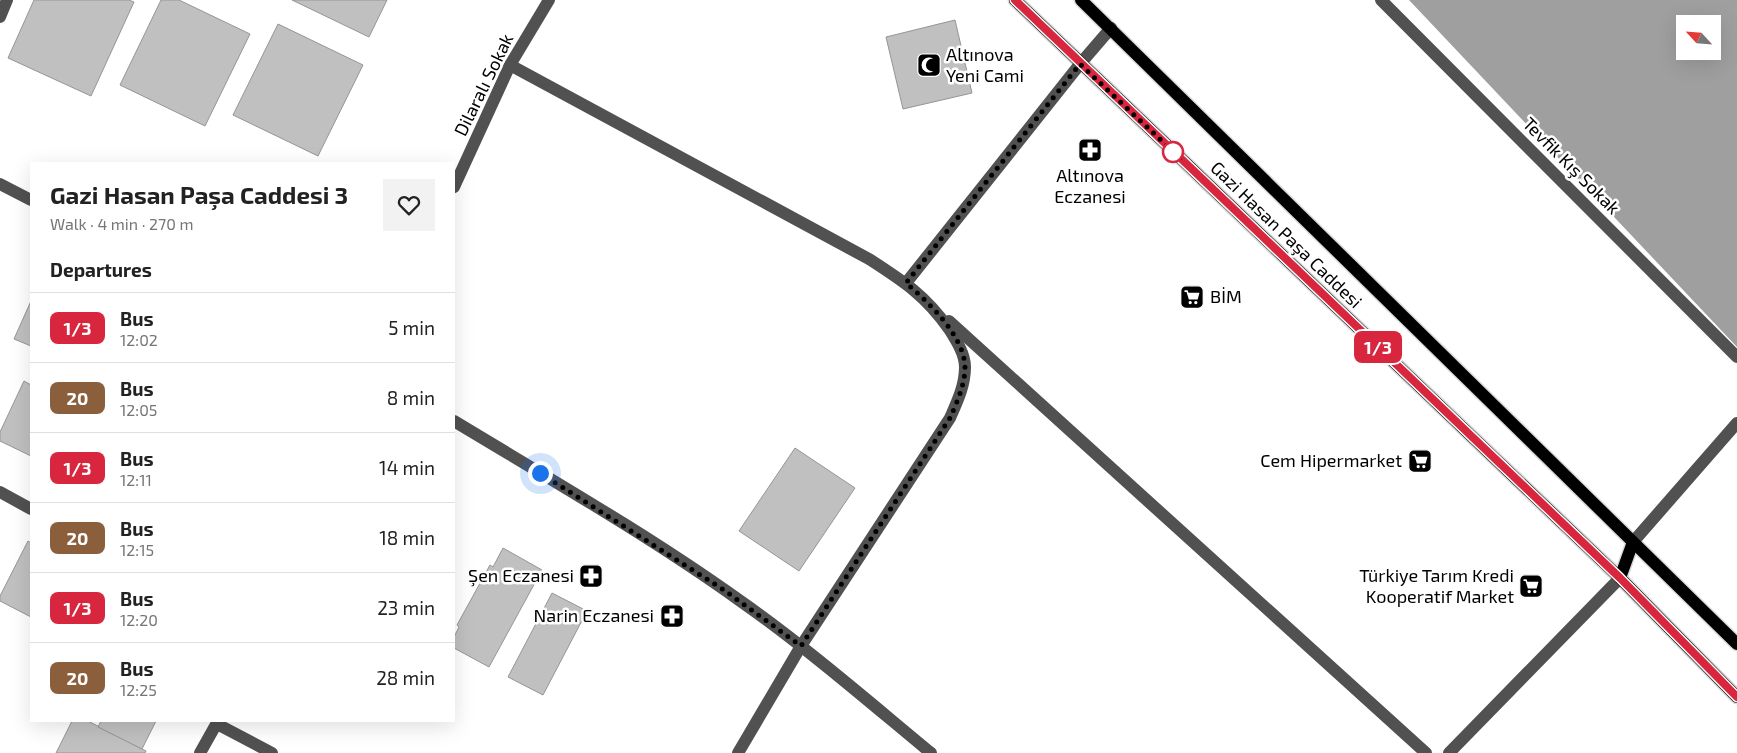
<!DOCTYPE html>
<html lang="en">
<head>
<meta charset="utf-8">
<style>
	body { margin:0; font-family:"Exo 2",sans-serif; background:#f2f2f2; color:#222; height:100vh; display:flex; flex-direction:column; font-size:19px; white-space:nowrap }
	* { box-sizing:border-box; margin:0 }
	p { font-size:16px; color:#767676 }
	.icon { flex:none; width:28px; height:28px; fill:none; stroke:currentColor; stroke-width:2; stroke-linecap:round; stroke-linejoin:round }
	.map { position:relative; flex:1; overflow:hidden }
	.side { position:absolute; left:30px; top:162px; width:425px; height:560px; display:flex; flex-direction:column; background:#fff; border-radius:0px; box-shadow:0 5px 20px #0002 }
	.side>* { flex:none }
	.badge { padding:0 10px; border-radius:8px; font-size:18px; line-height:32px }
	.needle { width:32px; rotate:296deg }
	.buttons { position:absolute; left:1676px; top:15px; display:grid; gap:10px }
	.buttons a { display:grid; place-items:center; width:45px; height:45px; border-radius:0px; background:#fff; box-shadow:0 5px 20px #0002; font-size:25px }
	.you { position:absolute; width:25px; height:25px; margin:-12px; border:4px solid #fff; border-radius:50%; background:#1a73e8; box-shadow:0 0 0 8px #1a73e833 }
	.map>.badge { position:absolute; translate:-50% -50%; box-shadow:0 0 0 2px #fff }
	h2 { padding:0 20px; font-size:19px; line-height:45px }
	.round { display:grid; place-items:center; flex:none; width:52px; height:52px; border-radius:0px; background:#f2f2f2 }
	.headline { display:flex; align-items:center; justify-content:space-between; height:85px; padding:0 20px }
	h1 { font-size:24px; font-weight:700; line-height:38px }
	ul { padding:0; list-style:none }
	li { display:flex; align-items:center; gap:15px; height:70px; padding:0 20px; border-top:1px solid #e0e0e0 }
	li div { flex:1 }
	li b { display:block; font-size:19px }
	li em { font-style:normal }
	li .badge { min-width:55px; font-weight:700; text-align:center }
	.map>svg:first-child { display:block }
	.water { fill:#9f9f9f; fill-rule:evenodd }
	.building { fill:#c0c0c0; stroke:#959595 }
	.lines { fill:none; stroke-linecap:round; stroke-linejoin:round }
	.major-casing { stroke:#dbdbdb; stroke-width:15 }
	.minor { stroke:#515151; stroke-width:12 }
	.major { stroke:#000; stroke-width:12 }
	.line-casing { stroke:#fff; stroke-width:11 }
	.line { stroke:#d7263d; stroke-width:8 }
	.walk { stroke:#000; stroke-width:5; stroke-dasharray:0 9 }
	.stop-dot { fill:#fff; stroke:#d7263d; stroke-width:2.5 }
	.labels { text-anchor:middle; stroke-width:5; stroke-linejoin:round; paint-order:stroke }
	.poi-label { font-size:18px; fill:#000; stroke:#fff; text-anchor:end }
	.street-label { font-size:18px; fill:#000; stroke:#fff }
</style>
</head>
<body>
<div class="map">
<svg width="1737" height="753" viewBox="0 0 1737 753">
	<rect width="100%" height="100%" fill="#fff"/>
	<path class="water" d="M1409,0H1737V347ZM1685,24H1712V51H1685Z"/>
	<g class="building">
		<path d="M34,0H129L134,2L91,96L8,58Z"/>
		<path d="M161,0H179L250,34L205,126L120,85Z"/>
		<path d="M292,0H387L369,37Z"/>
		<path d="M955,20L972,93L903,109L886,37Z"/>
		<path d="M278,24L363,65L318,156L233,115Z"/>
		<path d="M31,301V346L14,339Z"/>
		<path d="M24,381L31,385V456L0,441V432Z"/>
		<path d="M795,448L855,488L799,571L739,531Z"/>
		<path d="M28,541L31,543V617L0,601V596Z"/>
		<path d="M503,548L542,570L489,667L454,648V637L459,627L457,625L490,565L493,567Z"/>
		<path d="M552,593L587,611L543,695L508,677Z"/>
		<path d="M72,721H88L146,751L145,753H56Z"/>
		<path d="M101,721H156L142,749L98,727Z"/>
	</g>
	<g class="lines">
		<g class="major-casing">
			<g id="major">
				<path d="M1015,0L1620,578L1737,697"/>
				<path d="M1081,0L1737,644"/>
				<path d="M1620,578L1633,542"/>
			</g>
		</g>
		<g class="minor">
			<path d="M1381,0L1737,357"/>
			<path d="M0,17L7,0"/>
			<path d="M510,65L869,259C903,281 925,295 949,329C956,340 965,354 965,367C965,386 957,402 950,418L801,646L738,753"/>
			<path d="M0,184L31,200"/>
			<path d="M454,187L510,65L549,0"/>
			<path d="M906,283L1080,64L1111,28"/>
			<path d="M949,321L1426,753"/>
			<path d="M454,421C550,479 648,535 739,600C806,647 868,701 931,753"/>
			<path d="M0,492L31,509"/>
			<path d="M1633,542L1737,423"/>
			<path d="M217,724L272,753"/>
			<path d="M200,753L218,721"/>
			<path d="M1449,753L1620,578"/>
		</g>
		<use href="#major" class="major"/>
	</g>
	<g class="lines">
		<g class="line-casing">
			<path id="line" d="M1015,0L1620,578L1737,697"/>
		</g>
		<use href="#line" class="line"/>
		<path class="walk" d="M540,473L724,590L801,646L950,418C957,402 965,385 965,367C964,335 928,302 906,283L1080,64L1180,158L1173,152"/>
	</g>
	<defs>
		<g id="mosque-square" transform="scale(1.25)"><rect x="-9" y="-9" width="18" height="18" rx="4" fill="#000" stroke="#fff"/><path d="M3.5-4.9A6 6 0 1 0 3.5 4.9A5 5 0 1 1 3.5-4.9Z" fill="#fff"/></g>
		<g id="pharmacy-square" transform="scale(1.25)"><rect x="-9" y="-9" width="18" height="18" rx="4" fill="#000" stroke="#fff"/><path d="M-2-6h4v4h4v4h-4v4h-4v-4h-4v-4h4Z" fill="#fff"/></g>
		<g id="supermarket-square" transform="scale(1.25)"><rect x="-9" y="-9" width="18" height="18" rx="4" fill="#000" stroke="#fff"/><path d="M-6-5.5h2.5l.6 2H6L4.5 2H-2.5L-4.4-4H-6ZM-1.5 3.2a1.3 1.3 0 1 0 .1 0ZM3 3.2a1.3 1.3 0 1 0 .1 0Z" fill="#fff"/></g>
	</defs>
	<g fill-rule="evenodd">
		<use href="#mosque-square" x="929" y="65"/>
		<use href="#pharmacy-square" x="1090" y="150"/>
		<use href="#supermarket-square" x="1192" y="297"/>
		<use href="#supermarket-square" x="1420" y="461"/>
		<use href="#pharmacy-square" x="591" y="576"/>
		<use href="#supermarket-square" x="1531" y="586"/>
		<use href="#pharmacy-square" x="672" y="616"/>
	</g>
	<circle class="stop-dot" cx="1173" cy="152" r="10"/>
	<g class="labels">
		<g class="poi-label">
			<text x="946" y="61" text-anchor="start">Altınova<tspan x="946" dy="21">Yeni Cami</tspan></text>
			<text x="1090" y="182" text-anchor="middle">Altınova<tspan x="1090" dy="21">Eczanesi</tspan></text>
			<text x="1210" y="303" text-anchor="start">BİM</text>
			<text x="1402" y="467">Cem Hipermarket</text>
			<text x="574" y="582">Şen Eczanesi</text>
			<text x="1514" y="582">Türkiye Tarım Kredi<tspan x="1514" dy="21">Kooperatif Market</tspan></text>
			<text x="654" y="622">Narin Eczanesi</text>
		</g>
		<g class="street-label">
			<text transform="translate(484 85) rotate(-64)" y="6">Dilaralı Sokak</text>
			<text transform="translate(1571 166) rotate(45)" y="6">Tevfik Kış Sokak</text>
			<text transform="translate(1286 235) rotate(44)" y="6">Gazi Hasan Paşa Caddesi</text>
		</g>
	</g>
</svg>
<div class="buttons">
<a><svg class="needle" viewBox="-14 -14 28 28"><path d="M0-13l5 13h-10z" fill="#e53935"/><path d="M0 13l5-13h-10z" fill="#767676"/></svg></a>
</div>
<div class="you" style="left:540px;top:473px"></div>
<b class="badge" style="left:1378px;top:347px;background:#d7263d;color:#fff">1/3</b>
<section class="side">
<div class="headline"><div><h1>Gazi Hasan Paşa Caddesi 3</h1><p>Walk · 4 min · 270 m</p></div><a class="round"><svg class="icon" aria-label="heart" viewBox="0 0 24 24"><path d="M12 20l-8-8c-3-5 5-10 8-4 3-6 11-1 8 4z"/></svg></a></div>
<h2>Departures</h2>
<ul>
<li><span class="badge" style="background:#d7263d;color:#fff">1/3</span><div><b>Bus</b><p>12:02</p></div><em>5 min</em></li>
<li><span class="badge" style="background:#8b5e3c;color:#fff">20</span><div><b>Bus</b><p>12:05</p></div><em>8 min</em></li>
<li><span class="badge" style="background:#d7263d;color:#fff">1/3</span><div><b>Bus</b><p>12:11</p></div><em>14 min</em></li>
<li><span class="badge" style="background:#8b5e3c;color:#fff">20</span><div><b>Bus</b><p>12:15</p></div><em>18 min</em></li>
<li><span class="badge" style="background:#d7263d;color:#fff">1/3</span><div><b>Bus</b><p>12:20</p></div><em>23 min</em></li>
<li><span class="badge" style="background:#8b5e3c;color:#fff">20</span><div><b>Bus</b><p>12:25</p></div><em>28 min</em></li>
</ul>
</section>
</div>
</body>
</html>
